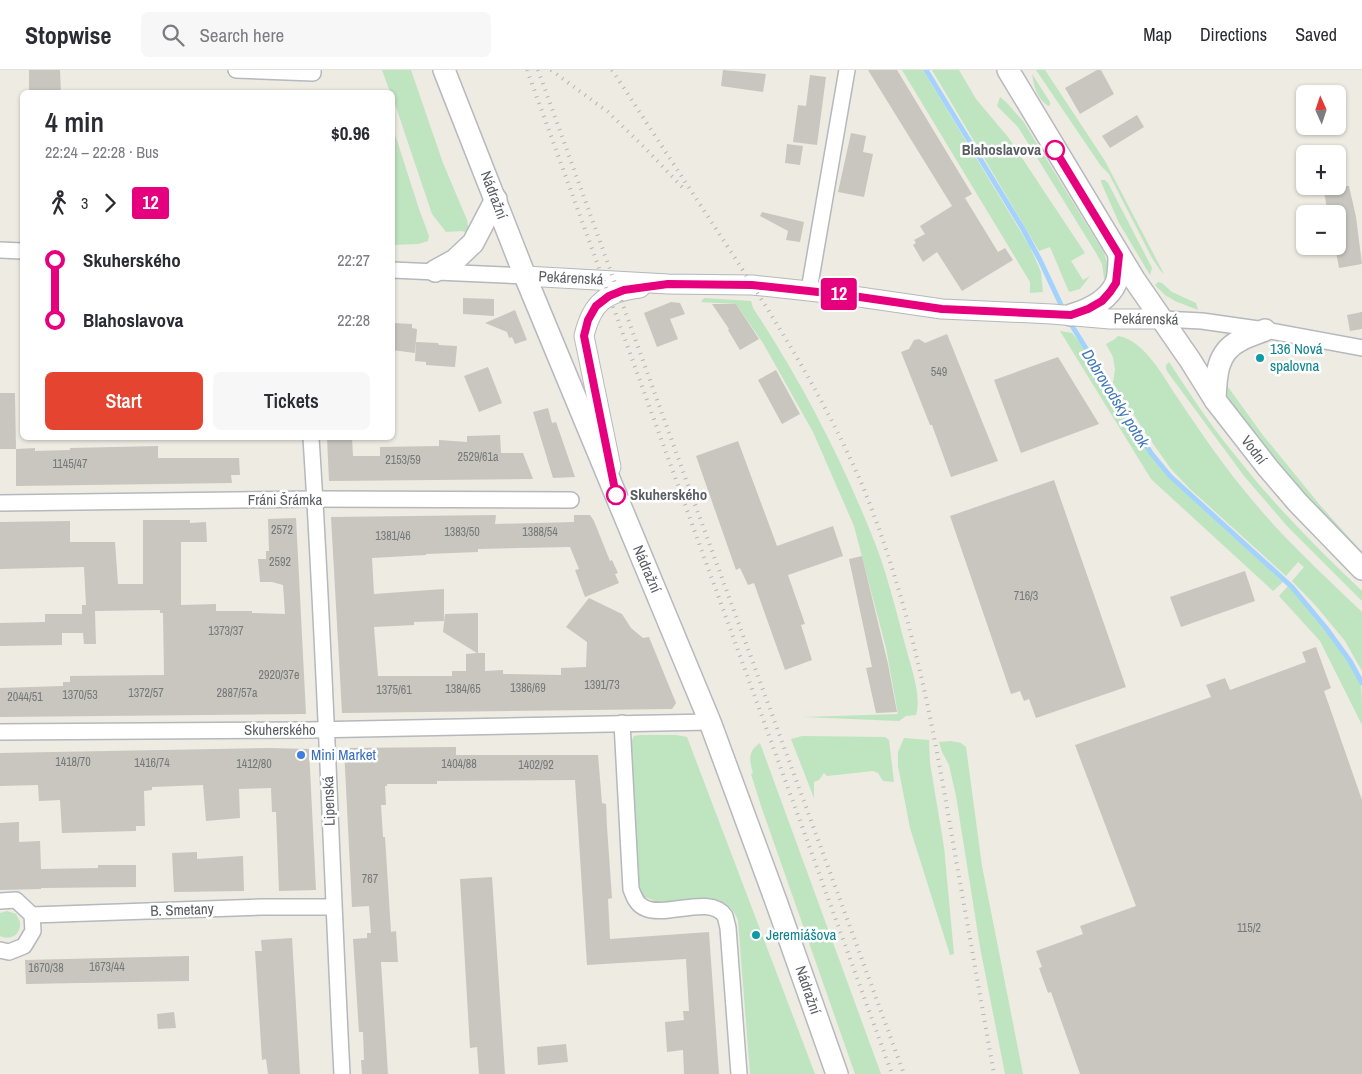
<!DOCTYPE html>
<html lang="en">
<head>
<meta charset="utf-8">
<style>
	body { margin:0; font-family:"Archivo Narrow",sans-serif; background:#f7f7f7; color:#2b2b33; height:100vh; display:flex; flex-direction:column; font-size:19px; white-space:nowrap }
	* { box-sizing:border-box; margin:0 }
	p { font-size:16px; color:#7c7c81 }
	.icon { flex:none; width:28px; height:28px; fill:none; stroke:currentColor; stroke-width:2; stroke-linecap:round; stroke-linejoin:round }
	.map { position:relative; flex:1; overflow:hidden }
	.sheet { position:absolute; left:20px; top:20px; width:375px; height:350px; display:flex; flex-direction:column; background:#fff; border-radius:8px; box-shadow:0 1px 4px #0004 }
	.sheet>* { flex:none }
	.badge { padding:0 10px; border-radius:4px; font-size:18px; line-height:32px }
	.needle { width:32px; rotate:357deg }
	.buttons { position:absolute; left:1296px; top:15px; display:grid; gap:10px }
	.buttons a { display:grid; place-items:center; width:50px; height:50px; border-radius:8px; background:#fff; box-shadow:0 1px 4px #0004; font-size:25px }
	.map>.badge { position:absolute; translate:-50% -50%; box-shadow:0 0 0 2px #fff }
	.legs { display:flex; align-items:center; gap:8px; height:55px; padding:0 25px; font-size:16px }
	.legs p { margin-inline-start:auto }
	.head { display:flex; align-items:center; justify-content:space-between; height:85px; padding:0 25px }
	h1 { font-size:28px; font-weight:600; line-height:38px }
	.action { display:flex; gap:10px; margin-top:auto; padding:10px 25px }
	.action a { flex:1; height:58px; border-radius:8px; background:#e54430; color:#fff; font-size:20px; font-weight:600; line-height:58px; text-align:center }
	.action a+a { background:#f7f7f7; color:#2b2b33 }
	ul { padding:0 25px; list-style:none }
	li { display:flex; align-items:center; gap:18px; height:60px; font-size:19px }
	li i { display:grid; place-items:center; width:8px; height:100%; margin:0 6px; background:currentColor }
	li i::after { content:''; width:12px; height:12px; margin:-6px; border:4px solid; border-radius:50%; background:#fff }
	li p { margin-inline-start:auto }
	li:first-child i { background:linear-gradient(#0000 50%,currentColor 0) }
	li:last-child i { background:linear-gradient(currentColor 50%,#0000 0) }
	header { display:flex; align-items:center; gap:30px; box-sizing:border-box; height:70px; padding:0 25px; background:#fff; border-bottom:1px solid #e1e1e2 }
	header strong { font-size:24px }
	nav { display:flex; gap:28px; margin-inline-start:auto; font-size:18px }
	.search { width:350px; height:45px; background:#f7f7f7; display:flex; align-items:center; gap:12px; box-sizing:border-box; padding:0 18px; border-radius:8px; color:#7c7c81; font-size:19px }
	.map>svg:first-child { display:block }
	.green { fill:#bfe4c0 }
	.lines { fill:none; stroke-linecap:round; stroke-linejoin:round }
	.stream { stroke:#a2d2fd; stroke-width:5 }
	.building { fill:#c8c6bf }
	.minor-casing { stroke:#b5b8bc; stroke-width:18 }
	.tertiary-casing { stroke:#b5b8bc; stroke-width:21 }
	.secondary-casing { stroke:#b6b9be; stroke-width:24 }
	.minor { stroke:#fff; stroke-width:15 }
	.tertiary { stroke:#fff; stroke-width:19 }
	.secondary { stroke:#fff; stroke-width:21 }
	.rail { stroke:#b3b4b4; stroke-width:4; stroke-dasharray:1 6; stroke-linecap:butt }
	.line-1-casing { stroke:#fff; stroke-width:11 }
	.line-1 { stroke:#e6007e; stroke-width:8 }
	.stop-1-dot { fill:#fff; stroke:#e6007e; stroke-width:2.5 }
	.culture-dot { fill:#0f9aa8; stroke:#fff; stroke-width:2 }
	.shop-dot { fill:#3f7fe0; stroke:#fff; stroke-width:2 }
	.labels { text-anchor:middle; stroke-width:5; stroke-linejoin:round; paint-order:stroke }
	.number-label { font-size:12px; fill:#76787a }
	.stop-label { font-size:15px; font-weight:bold; fill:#5a5e63; stroke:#fff; text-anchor:end }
	.street-label { font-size:15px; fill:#5a5e63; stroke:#fff }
	.culture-label { font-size:15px; fill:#0d838f; stroke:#fff; text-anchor:start }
	.shop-label { font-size:15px; fill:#366cbe; stroke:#fff; text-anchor:start }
	.water-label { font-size:16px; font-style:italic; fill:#4278b7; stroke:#fff }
</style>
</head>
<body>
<header>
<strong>Stopwise</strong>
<div class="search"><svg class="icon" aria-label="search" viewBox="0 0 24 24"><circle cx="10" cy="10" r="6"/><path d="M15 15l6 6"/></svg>Search here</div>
<nav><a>Map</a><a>Directions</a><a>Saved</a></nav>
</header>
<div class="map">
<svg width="1362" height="1004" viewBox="0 0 1362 1004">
	<rect width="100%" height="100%" fill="#edebe2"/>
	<g class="green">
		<path d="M382,0H411L443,93L467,150L469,163L462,161L446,162L432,144L393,28L392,22H390Z"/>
		<path d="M902,0H923L1030,177L1041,202L1043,222L1030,223V212Z"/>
		<path d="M932,0H959L976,29L1008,67L1085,183L1071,191L1083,210L1090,206L1080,219L1069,222L1050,177L1039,181Z"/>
		<path d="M1036,0H1045L1105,91L1164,204L1160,200L1152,188L1109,104L1101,96Z"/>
		<path d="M1032,4L1050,32V35L1048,36C1037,28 1034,17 1032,4Z"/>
		<path d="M1000,27L1007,33L1023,51L1104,183L1109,199L1108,210L1104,208L1102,194L1096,183L1018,57L997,36Z"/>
		<path d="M392,55L419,139L429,166L428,171L418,174L393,175Z"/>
		<path d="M1101,110H1105L1108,113L1152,198L1150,205L1119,153L1101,112Z"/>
		<path d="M1158,212L1162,213L1172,222L1196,233L1198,240L1175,231L1165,225L1155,215Z"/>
		<path d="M704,228L751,231L753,238C800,309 839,384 871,463C886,499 896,540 906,578C911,597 922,627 916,645L906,646L899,651L804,647L898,644L886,578L854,456L813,362L763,273L736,234L701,232Z"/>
		<path d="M1060,261L1072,263L1081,274L1139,368L1168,407L1283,512L1273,521L1151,409Z"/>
		<path d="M1118,266C1144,270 1163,306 1177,327C1201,363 1225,398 1253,431C1286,471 1325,506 1362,542V601L1345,571L1316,536L1292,511L1304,497L1298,492L1286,506L1189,418L1171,399L1149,368L1113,313L1115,299L1113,287L1106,274L1115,269Z"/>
		<path d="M1169,292C1190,324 1211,356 1235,385C1273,434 1317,478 1362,521V531L1287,456L1244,406L1169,304L1166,299V295Z"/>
		<path d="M1223,310L1262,364L1319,434L1362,482V491L1309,432L1258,369L1227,326Z"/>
		<path d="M1288,516C1310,537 1351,588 1361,616C1362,627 1362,644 1362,655L1320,571L1279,526Z"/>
		<path d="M640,665H676L687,667L815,1004H750L738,850C718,801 657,856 636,816L629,679L631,672L634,666Z"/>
		<path d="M802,666L885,667L889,670L894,712L883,711L878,703L873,701L827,706L824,703L819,710L814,712V728L791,669Z"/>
		<path d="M904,668L929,670L930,693L944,777L954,884L950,885L910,758L898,696V682Z"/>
		<path d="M951,671L961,673L966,677L982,796L1023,1004H1005L980,877L956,726L949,695L942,682L939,672Z"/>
		<path d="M760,673L881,1004H855L761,736L751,704L753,703C749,690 748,681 760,673Z"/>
		<path d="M7,841L16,844L20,852C21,864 12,871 0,866V843Z"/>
	</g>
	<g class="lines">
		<g class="stream">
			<path d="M926,0L1023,159L1040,190L1063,239"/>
			<path d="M1069,251L1151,383L1170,406L1292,517L1326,558L1350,591L1362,613"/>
		</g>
	</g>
	<g class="building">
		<path d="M29,0H60L61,22H29Z"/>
		<path d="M723,0L766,4L763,22L721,16Z"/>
		<path d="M868,0H897L972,124L965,128L998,182L1005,178L1013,190L962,221L937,182L923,192L913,175L916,173L914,170L925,164L920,156L952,136Z"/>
		<path d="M1097,0H1101L1114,24L1080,44L1065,18Z"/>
		<path d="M810,5L826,7L817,75L793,72L798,35L806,36Z"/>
		<path d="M1137,45L1144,57L1110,78L1102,66Z"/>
		<path d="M851,63L866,66L863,82L873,84L864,127L838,122Z"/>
		<path d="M787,74L803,76L800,95L785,93Z"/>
		<path d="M1323,116H1349L1356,147L1362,194L1339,198L1335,176H1338V144H1328Z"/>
		<path d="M762,142L804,152L800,172L786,170L788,161L760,146Z"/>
		<path d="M463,228L494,229V246L463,244Z"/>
		<path d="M671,232L680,233L685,244L670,249L678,269L657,277L644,243Z"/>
		<path d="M712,234H736L759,269L740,280L728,260L729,259Z"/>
		<path d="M515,240L527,270L515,274L512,267L509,268L507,262L485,253Z"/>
		<path d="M1362,242V259L1350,261L1347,245Z"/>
		<path d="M394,253L412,254V258L417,259L415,283L392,280Z"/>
		<path d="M947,264L998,391L951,407L932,355H930L901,282L909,279L914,270L919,269L925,273Z"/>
		<path d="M416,272L438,273L439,275L457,276L455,297L426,295V292L415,291Z"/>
		<path d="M1058,287L1099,354L1021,383L994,310Z"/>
		<path d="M488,297L502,333L479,342L464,306Z"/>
		<path d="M776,300L800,344L782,354L758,310Z"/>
		<path d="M0,323H15L16,379L35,378V381L70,380V378L158,376V388H239L240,405H231L232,413L16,416V379H0Z"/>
		<path d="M548,338L552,353L556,352L575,407L553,408L533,342Z"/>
		<path d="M500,365L501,383H523L533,409L329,411L327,368H352L353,386H380V377L439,376V370L467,372V366Z"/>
		<path d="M738,371L777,476L833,456L843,486L788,505L805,554L801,555L812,590L785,600L754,513L748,515L740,498L736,500L696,386Z"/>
		<path d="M1054,410L1126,617L1036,648L1029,629L1024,631L1020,621L1011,624L950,446Z"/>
		<path d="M496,445L495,454L574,452V445H590L594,451L610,491L612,490L618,503L615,504L619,513L585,527L575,500L579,499L570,477L478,479V482L426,484V485L372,488L374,524L444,519V551L414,552V555L374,557L378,606H452V601H466V584L477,583L443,562L445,544L478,543V583H485V601L503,600V604L561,605V598L586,597L587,572L566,557L589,528L622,544L631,558L643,568L649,567L676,633L672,639L342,643L331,447Z"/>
		<path d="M296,448L306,644L0,647V618L63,616V612H70V606L164,605L163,543H160V540L95,541L96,574H84L83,563H62V575L0,576V553L45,552V544H82V535H86L84,497L0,499V452L70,451V472H115L118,514H143V450H190V453L206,452L207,472H181V535L216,534V541H252V543L285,544L283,515L272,512H260L258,489H266V481H269L268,449Z"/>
		<path d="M862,486L888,594L897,642L876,643L866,598L872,597L849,489Z"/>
		<path d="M1245,501L1255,531L1181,557L1170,527Z"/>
		<path d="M1316,577L1331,618L1324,621L1362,730V1004H1080L1051,922L1048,923L1039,898L1042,897L1036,881L1083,864L1080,856L1136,836L1075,675L1211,627L1206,615L1225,608L1230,620L1306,592L1302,582Z"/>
		<path d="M456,677V685H598L602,733L606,734L607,757L612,828L608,829L610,869L709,862L719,1004H684L683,980L667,982L665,952L684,950L683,941H689L686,889L587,895L575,710L437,711V714H387V716H385L386,735H381L383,767H385L391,862L396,861L398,892H381L388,1004H362L361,990H364L363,962H359L353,869L367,868V863H371L369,836L352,837L344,678Z"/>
		<path d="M270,678L309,679L316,820L279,821L276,742H272L271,718L239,719L240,748L206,751L203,715L152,717V720L144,721L145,756H136V761L62,763L60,730L39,731L38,715L0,716V683Z"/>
		<path d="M19,752V772L40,771L41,799L98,798V795H136V817L41,818V819L0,820V753Z"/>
		<path d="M197,782V789L243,786L244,821L174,822L172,783Z"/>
		<path d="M492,807L505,1004H479L477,977L470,978L460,809Z"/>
		<path d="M292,868L300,1004H268L266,989L262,990L255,881H262L261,870Z"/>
		<path d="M189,886V911L26,914L25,890Z"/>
		<path d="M174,942L176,958L158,959L157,944Z"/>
		<path d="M566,974L568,992L538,995L537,977Z"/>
	</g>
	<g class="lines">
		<g class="minor-casing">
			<g id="minor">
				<path d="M236,0L313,3V0"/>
				<path d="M0,180L22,181"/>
				<path d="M392,200L525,206"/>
				<path d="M809,220L847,0"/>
				<path d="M1162,249L1202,251L1265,260L1362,278"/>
				<path d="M311,368C325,579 331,792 342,1004"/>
				<path d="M0,433L315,429L571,430"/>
				<path d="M622,653L631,819C634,827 637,835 645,838C666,848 710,824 725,846C726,849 727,854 728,858L739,1004"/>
				<path d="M0,662L309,660L710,652"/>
				<path d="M0,831L16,830L32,845L33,861L24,876L9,882L0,880"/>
				<path d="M32,845L263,837H333"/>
			</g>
		</g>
		<g class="tertiary-casing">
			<g id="tertiary">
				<path d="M525,206L668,214L752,215L846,225L942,239L1052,244L1110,249H1162"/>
				<path d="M611,397L584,266C592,232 606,222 640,218"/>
			</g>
		</g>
		<g class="secondary-casing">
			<g id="secondary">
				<path d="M444,0L525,206L710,652L777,834L837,1004"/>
				<path d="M1008,0L1134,209L1190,290L1215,330L1268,398L1298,433L1362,499"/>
				<path d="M435,201L455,190L473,173L496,129"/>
				<path d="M1071,245C1088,240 1108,231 1116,213C1119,205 1119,194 1119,185"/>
				<path d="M1215,330C1216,307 1216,283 1239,271C1247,266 1256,264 1265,260"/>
			</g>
		</g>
		<use href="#minor" class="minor"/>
		<use href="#tertiary" class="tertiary"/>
		<use href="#secondary" class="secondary"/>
		<g class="rail">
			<path d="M527,0L892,1004"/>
			<path d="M538,0L693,429L904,1004"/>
			<path d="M551,0L608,42L645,78L683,118"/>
			<path d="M612,0C648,55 684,110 720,165C773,246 825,328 863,417C909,530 932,648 952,767C966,846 980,925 994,1004"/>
		</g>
	</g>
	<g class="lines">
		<g class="line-1-casing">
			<path id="line-1" d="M616,425L584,266L588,250L596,236L609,226L624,220L668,214L752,215L846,225L942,239L1071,245L1088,239L1102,231L1110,222L1116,213L1119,185L1055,80"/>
		</g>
		<use href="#line-1" class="line-1"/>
	</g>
	<g class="stop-1-dot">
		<circle cx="1055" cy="80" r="9"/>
		<circle cx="616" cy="425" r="9"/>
	</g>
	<g class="culture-dot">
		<circle cx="1260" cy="288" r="5"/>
		<circle cx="756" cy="865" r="5"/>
	</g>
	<circle class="shop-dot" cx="301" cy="685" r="5"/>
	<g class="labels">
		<g class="number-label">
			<text x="939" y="306">549</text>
			<text x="478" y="391">2529/61a</text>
			<text x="403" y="394">2153/59</text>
			<text x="70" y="398">1145/47</text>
			<text x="282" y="464">2572</text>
			<text x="462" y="466">1383/50</text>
			<text x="540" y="466">1388/54</text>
			<text x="393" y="470">1381/46</text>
			<text x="280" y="496">2592</text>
			<text x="1026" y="530">716/3</text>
			<text x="226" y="565">1373/37</text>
			<text x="279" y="609">2920/37e</text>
			<text x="602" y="619">1391/73</text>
			<text x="528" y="622">1386/69</text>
			<text x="463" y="623">1384/65</text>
			<text x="394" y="624">1375/61</text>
			<text x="146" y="627">1372/57</text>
			<text x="237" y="627">2887/57a</text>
			<text x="80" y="629">1370/53</text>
			<text x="25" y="631">2044/51</text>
			<text x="73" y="696">1418/70</text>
			<text x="152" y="697">1416/74</text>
			<text x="254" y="698">1412/80</text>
			<text x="459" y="698">1404/88</text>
			<text x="536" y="699">1402/92</text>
			<text x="370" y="813">767</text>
			<text x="1249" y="862">115/2</text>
			<text x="107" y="901">1673/44</text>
			<text x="46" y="902">1670/38</text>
		</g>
		<g class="stop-label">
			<text x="1041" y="85">Blahoslavova</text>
			<text x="630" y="430" text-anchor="start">Skuherského</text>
		</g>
		<g class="street-label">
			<text transform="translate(494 125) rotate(69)" y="5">Nádražní</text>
			<text transform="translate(571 208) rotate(3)" y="5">Pekárenská</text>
			<text transform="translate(1146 249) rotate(1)" y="5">Pekárenská</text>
			<text transform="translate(1254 380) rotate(53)" y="5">Vodní</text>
			<text x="285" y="435">Fráni Šrámka</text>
			<text transform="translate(647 499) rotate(67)" y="5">Nádražní</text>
			<text x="280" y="665">Skuherského</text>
			<text transform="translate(329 731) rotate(-92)" y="5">Lipenská</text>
			<text transform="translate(182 840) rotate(-2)" y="5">B. Smetany</text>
			<text transform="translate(808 920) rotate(71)" y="5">Nádražní</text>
		</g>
		<g class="culture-label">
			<text x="1270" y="284">136 Nová<tspan x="1270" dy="17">spalovna</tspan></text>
			<text x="766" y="870">Jeremiášova</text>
		</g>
		<g class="shop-label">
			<text x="311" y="690">Mini Market</text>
		</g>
		<g class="water-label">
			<text transform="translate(1116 328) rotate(58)" y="6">Dobrovodský potok</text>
		</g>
	</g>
</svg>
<div class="buttons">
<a><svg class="needle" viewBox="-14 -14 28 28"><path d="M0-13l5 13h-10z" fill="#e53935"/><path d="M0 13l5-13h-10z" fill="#7c7c81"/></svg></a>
<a>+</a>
<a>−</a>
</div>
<b class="badge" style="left:839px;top:224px;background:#e6007e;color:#fff">12</b>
<section class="sheet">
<div class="head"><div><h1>4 min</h1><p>22:24 – 22:28 · Bus</p></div><b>$0.96</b></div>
<div class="legs"><svg class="icon" aria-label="walk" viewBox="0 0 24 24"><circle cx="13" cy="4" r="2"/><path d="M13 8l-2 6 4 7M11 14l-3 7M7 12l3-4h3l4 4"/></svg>3<svg class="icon" aria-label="forward" viewBox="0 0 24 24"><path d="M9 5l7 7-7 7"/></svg><b class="badge" style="background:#e6007e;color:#fff">12</b></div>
<ul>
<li><i style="color:#e6007e"></i><b>Skuherského</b><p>22:27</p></li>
<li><i style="color:#e6007e"></i><b>Blahoslavova</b><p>22:28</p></li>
</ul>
<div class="action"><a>Start</a><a>Tickets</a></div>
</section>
</div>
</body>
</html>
